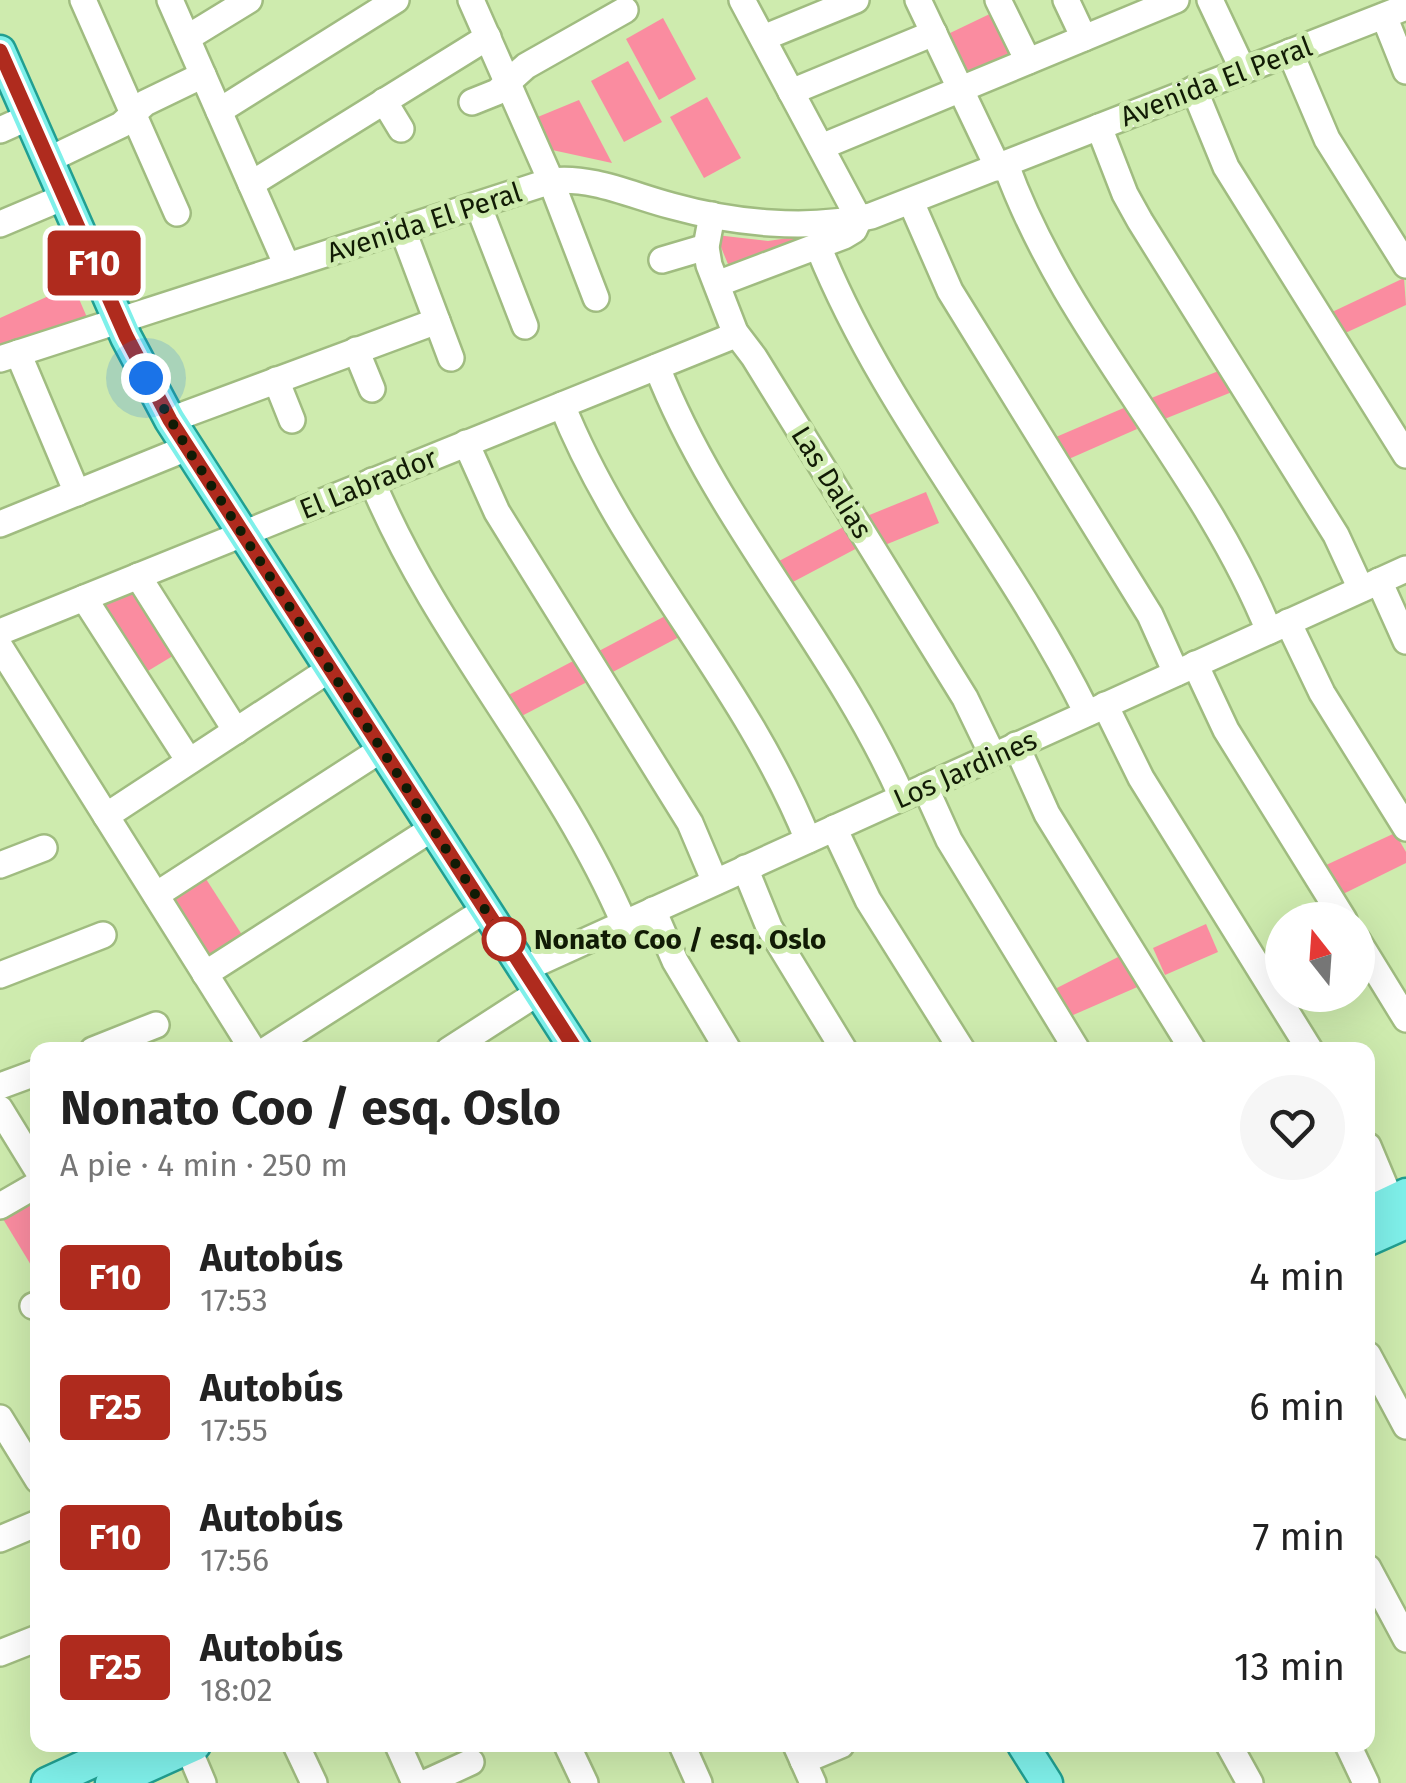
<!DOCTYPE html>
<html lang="es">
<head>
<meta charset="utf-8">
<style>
	body { margin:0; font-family:"Fira Sans",sans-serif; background:#f6f6f6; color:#222; height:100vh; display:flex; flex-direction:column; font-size:38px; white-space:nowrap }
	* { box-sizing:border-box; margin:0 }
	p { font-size:32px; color:#767676 }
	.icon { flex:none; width:55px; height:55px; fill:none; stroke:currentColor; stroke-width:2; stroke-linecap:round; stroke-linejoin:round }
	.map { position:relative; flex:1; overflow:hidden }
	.side { position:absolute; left:30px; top:1042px; width:1345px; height:710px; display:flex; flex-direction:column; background:#fff; border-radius:20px; box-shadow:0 10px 40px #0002 }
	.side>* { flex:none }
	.badge { padding:0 20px; border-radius:8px; font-size:35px; line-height:65px }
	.needle { width:65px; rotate:343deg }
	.buttons { position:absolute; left:1265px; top:902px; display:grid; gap:20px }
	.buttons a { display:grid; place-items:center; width:110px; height:110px; border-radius:50%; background:#fff; box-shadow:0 10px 40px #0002; font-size:50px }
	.you { position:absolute; width:50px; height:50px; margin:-25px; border:8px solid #fff; border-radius:50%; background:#1a73e8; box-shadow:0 0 0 15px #1a73e833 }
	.map>.badge { position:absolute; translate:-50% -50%; box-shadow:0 0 0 5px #fff }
	.round { display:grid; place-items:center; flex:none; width:105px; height:105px; border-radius:52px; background:#f6f6f6 }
	.overview { display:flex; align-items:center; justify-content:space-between; height:170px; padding:0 30px }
	h1 { font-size:48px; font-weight:700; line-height:75px }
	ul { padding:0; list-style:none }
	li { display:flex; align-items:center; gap:30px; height:130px; padding:0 30px }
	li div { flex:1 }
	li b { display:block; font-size:38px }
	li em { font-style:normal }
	li .badge { min-width:110px; font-weight:700; text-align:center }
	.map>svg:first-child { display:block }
	.green { fill:#fa8ca0 }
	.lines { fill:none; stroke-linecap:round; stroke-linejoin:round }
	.minor-casing { stroke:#a0bc80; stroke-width:30 }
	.major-casing { stroke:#219f91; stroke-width:35 }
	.minor { stroke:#fff; stroke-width:25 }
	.major { stroke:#7ff0ea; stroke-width:30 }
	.line-casing { stroke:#fff; stroke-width:22 }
	.line { stroke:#af2b1e; stroke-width:15 }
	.walk { stroke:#111b05; stroke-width:10; stroke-dasharray:0 18 }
	.stop-dot { fill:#fff; stroke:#af2b1e; stroke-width:5 }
	.labels { text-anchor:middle; stroke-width:10; stroke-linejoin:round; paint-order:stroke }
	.street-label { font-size:28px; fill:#111b05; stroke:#ceebae }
	.stop-label { font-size:28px; font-weight:bold; fill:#111b05; stroke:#ceebae; text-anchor:start }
</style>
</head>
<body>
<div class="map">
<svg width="1406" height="1783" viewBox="0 0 1406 1783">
	<rect width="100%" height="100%" fill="#ceebae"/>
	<g class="green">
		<path d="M996,11L1017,55L969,78L948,34Z"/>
		<path d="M663,18L696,79L659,100L626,39Z"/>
		<path d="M628,61L662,122L624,142L591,81Z"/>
		<path d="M707,97L741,158L704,178L670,117Z"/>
		<path d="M579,100L612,163L543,148L528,121Z"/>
		<path d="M815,234L730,269L716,235L768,241Z"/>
		<path d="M1404,278L1406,305L1341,335L1330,313Z"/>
		<path d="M73,285L89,322L0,349V318Z"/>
		<path d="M1221,370L1232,392L1157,422L1144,401Z"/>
		<path d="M1126,407L1137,429L1062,462L1049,440Z"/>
		<path d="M926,492L939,523L880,547L867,516Z"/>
		<path d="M851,523L863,545L791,583L779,561Z"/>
		<path d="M138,591L176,654L138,677L96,607Z"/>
		<path d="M669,614L681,636L609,674L597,652Z"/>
		<path d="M575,660L587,682L514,720L503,698Z"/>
		<path d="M1395,833L1406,852V863L1341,895L1324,866Z"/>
		<path d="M206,879L246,941L211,964L170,902Z"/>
		<path d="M1206,924L1218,952L1165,975L1153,948Z"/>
		<path d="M1124,954L1142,985L1064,1019L1047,993Z"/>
		<path d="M34,1193L37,1199V1275L0,1214Z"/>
	</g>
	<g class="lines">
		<g class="minor-casing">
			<g id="minor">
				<path d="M83,0L177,213"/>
				<path d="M170,0L287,266"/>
				<path d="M471,0L551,181L596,298"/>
				<path d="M918,0L998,168"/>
				<path d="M998,0L1028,61"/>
				<path d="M1066,0L1084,38"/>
				<path d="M1210,0L1243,70"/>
				<path d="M1384,16L1406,71"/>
				<path d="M187,38L249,0"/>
				<path d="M763,38L856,0"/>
				<path d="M1290,52L1327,139L1406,265"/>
				<path d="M1194,89L1226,167L1406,455"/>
				<path d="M791,92L934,33"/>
				<path d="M384,101L401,129"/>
				<path d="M472,102L497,92L526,66L625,10"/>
				<path d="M219,111L396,0"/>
				<path d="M1099,127L1125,194L1140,221L1336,535L1361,589"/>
				<path d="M0,130L29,117"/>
				<path d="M821,147L1176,0"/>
				<path d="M48,160L121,125L145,103L203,75"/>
				<path d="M1006,165C1067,333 1202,465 1269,631"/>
				<path d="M251,184L488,37"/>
				<path d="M911,202L950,291L1150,615L1176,673"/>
				<path d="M478,205L525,326"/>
				<path d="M712,215L706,247L709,265L735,332L754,357L965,698L993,756"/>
				<path d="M0,224L64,197"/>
				<path d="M402,228L451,358"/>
				<path d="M818,246C885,413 1008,552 1087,713"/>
				<path d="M662,260L706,247"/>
				<path d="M717,284L844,236L854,230L859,219L742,0"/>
				<path d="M356,350L372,389"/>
				<path d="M18,353L77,493"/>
				<path d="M0,359L551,181C592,176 633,196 672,206C733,223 808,231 871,216L1406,7"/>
				<path d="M657,367C717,521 835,646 902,797"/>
				<path d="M276,380L292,420"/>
				<path d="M562,405C624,560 746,685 808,840"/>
				<path d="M170,420L437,321"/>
				<path d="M466,443L497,512L690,823L715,882"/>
				<path d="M372,481C437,638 557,767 624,923"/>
				<path d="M0,524L187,448"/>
				<path d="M138,576L236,731"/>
				<path d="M1379,581L1406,641"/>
				<path d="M84,598L189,761"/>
				<path d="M1288,622L1322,693L1406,828"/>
				<path d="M0,632L728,338L735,332"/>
				<path d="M0,647L253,1050"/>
				<path d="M1195,664L1226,730L1344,920"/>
				<path d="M1105,705L1141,778L1310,1050"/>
				<path d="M1016,745L1047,814L1193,1050"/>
				<path d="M925,787L949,840L1077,1050"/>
				<path d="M106,816L330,669"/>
				<path d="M834,828L868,900L962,1050"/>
				<path d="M0,865L44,848"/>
				<path d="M745,868L769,927L844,1050"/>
				<path d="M156,895L382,749"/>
				<path d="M653,910L675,961L728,1050"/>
				<path d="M1358,941L1406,1019"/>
				<path d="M524,969L1406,569"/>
				<path d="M205,974L433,828"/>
				<path d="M0,975L103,935"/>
				<path d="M93,1050L156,1025"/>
				<path d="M266,1050L485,910"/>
				<path d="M449,1050L539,992"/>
				<path d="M0,1086L38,1072"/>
				<path d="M0,1109L38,1171"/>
				<path d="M1368,1146L1391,1201"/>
				<path d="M0,1206L38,1184"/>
				<path d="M33,1306L38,1304"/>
				<path d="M1368,1355L1406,1426"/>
				<path d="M0,1418L38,1480"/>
				<path d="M0,1539L38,1523"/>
				<path d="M1368,1568L1406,1639"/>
				<path d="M0,1653L38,1638"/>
				<path d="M187,1745L203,1783"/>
				<path d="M296,1745L314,1783"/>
				<path d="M398,1745L415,1783"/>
				<path d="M567,1745L585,1783"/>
				<path d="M682,1745L699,1783"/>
				<path d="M796,1745L813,1783"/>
				<path d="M1229,1745L1250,1783"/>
				<path d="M1348,1745L1366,1783"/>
				<path d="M803,1761L841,1745"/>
				<path d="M425,1783L471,1762"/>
			</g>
		</g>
		<g class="major-casing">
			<g id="major">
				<path d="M0,51L126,337L170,420L576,1050"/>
				<path d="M1368,1212L1406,1194"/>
				<path d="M1368,1240L1406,1223"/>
				<path d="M1023,1745L1047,1783"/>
				<path d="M47,1783L130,1745"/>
				<path d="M111,1783L195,1745"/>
			</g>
		</g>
		<use href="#minor" class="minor"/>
		<use href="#major" class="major"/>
	</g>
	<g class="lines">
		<g class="line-casing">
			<path id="line" d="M0,51L126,336L170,420L576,1050"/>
		</g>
		<use href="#line" class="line"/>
		<path class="walk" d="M146,378L187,448L504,939"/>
	</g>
	<circle class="stop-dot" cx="504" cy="939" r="20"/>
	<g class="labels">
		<g class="street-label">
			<text transform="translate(1216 81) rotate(-21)" y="10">Avenida El Peral</text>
			<text transform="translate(424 222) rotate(-18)" y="10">Avenida El Peral</text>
			<text transform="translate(832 482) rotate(58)" y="10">Las Dalias</text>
			<text transform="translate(368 483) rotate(-22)" y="10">El Labrador</text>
			<text transform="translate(965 769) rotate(-24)" y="10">Los Jardines</text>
		</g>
		<g class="stop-label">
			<text x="534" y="949">Nonato Coo / esq. Oslo</text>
		</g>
	</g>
</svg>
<div class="buttons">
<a><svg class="needle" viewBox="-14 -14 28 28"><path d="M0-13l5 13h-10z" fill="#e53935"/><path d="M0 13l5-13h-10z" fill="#767676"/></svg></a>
</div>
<div class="you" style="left:146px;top:378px"></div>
<b class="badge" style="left:94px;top:263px;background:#af2b1e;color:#fff">F10</b>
<section class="side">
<div class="overview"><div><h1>Nonato Coo / esq. Oslo</h1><p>A pie · 4 min · 250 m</p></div><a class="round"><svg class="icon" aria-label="heart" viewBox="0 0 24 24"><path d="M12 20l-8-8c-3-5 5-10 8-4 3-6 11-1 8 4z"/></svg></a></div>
<ul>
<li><span class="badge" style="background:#af2b1e;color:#fff">F10</span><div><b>Autobús</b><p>17:53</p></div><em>4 min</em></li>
<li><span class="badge" style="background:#af2b1e;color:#fff">F25</span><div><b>Autobús</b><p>17:55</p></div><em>6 min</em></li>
<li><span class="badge" style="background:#af2b1e;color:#fff">F10</span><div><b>Autobús</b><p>17:56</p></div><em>7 min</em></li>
<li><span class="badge" style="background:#af2b1e;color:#fff">F25</span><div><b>Autobús</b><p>18:02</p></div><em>13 min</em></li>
</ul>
</section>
</div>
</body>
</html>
